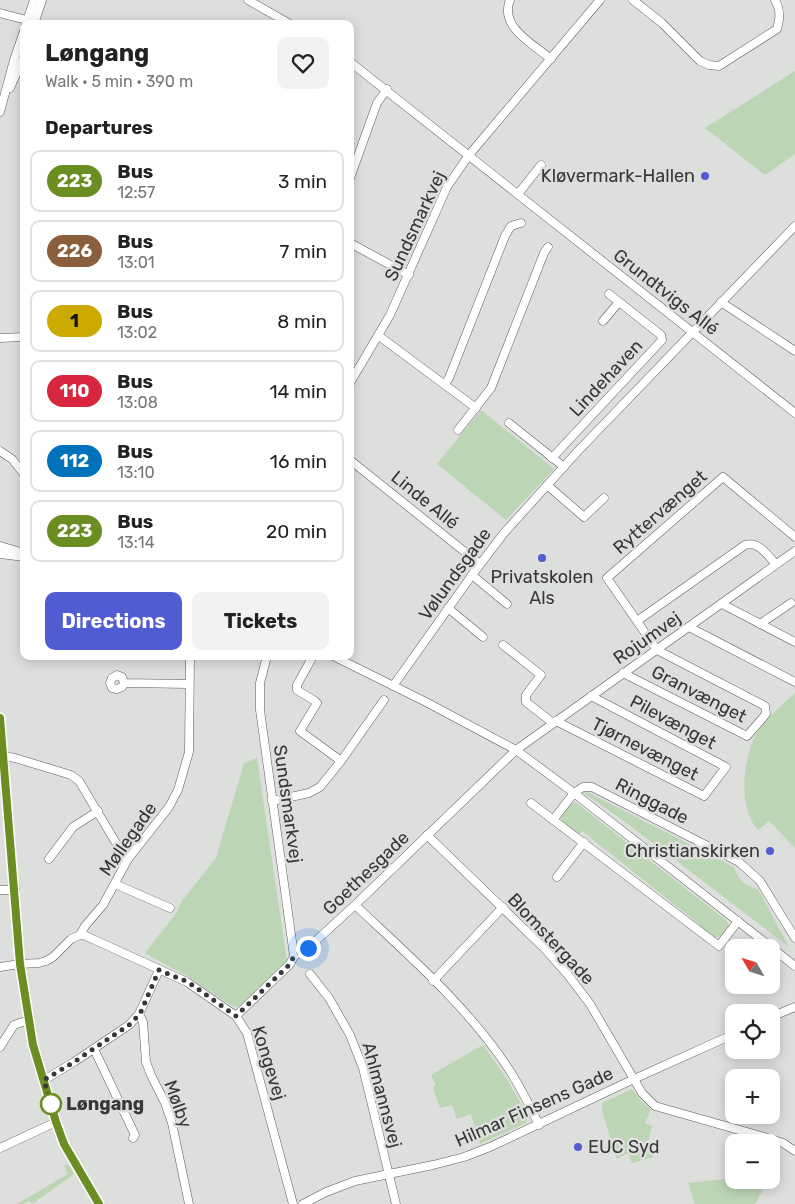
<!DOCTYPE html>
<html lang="en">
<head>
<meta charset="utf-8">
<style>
	body { margin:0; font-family:Rubik,sans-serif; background:#f2f2f2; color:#222; height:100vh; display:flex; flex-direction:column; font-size:19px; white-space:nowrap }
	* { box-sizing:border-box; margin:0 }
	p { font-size:16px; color:#767676 }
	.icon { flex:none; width:28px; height:28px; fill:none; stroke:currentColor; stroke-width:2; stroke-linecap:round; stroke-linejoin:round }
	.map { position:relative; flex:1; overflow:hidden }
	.side { position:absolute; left:20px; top:20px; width:334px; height:640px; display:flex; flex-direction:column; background:#fff; border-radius:10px; box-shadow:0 2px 12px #0003 }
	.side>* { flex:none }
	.badge { padding:0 10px; border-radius:16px; font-size:18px; line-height:32px }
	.needle { width:32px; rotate:309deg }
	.fabs { position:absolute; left:725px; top:939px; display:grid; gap:10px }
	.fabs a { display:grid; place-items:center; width:55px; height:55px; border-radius:10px; background:#fff; box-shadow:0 2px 12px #0003; font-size:25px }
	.you { position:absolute; width:25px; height:25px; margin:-12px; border:4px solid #fff; border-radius:50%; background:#1a73e8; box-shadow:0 0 0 8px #1a73e833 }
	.map>.badge { position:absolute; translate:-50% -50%; box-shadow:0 0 0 2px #fff }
	h2 { padding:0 25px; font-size:19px; line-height:45px }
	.round { display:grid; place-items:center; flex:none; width:52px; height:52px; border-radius:10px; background:#f2f2f2 }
	.headline { display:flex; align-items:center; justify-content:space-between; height:85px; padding:0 25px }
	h1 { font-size:24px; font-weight:700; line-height:38px }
	.cta { display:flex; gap:10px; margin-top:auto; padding:10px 25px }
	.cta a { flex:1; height:58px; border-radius:10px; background:#515bd2; color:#fff; font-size:20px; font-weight:700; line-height:58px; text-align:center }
	.cta a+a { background:#f2f2f2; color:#222 }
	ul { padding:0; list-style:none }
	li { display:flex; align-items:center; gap:15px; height:62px; margin:0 10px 8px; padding:0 15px; border:2px solid #e0e0e0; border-radius:10px }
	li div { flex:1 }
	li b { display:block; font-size:19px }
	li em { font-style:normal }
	li .badge { min-width:55px; font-weight:700; text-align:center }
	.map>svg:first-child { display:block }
	.green { fill:#bcd5b5 }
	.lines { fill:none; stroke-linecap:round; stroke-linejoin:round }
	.minor-casing { stroke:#5a5d59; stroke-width:9 }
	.minor { stroke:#fff; stroke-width:8 }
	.line-casing { stroke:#fff; stroke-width:11 }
	.line { stroke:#6b8e23; stroke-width:8 }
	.walk { stroke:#363736; stroke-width:5; stroke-dasharray:0 9 }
	.poi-dot { fill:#515bd2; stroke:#dcdfdc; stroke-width:2 }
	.stop-dot { fill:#fff; stroke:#6b8e23; stroke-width:2.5 }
	.labels { text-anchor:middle; stroke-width:5; stroke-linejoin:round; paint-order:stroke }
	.poi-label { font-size:18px; fill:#363736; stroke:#dcdfdc; text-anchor:end }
	.street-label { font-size:18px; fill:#363736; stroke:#dcdfdc }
	.stop-label { font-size:18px; font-weight:bold; fill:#363736; stroke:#dcdfdc; text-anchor:start }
</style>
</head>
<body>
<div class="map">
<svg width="795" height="1204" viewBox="0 0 795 1204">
	<rect width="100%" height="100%" fill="#dcdfdc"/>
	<g class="green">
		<path d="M795,71V154L765,175L705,128Z"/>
		<path d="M481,410L554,469L506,520L437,464Z"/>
		<path d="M795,693V848L769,821L758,830C736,806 743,750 762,725C771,714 784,704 795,693Z"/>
		<path d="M257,758L287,962L239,1006H232L187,976L145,953L177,912L181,902L216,858L244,763Z"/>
		<path d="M583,792L589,793L734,867C738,880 745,886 758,889L789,947L648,839Z"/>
		<path d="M575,802L727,921L729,926L720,937L714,938L697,927L699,924L582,831L577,835L560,822C562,813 566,806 575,802Z"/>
		<path d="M483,1045L507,1079L528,1117L526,1123L480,1144L471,1114L457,1119L452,1105L440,1108L433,1088L436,1085L431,1075Z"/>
		<path d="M632,1089L642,1102L651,1109L645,1123L652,1126L646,1149L654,1157L632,1163L628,1153L617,1159L602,1111V1103Z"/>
		<path d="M68,1164L74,1174L32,1204L29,1201L23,1204H17L68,1174L64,1166Z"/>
		<path d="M733,1178L764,1188L755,1204H695L688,1183Z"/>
	</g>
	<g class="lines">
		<g class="minor-casing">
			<g id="minor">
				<path d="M248,0L290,24"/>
				<path d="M510,0C499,27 533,44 551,59"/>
				<path d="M633,0L662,23L700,61L709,65L719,66L777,29C780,18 781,11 775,0"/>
				<path d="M0,13L34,22"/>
				<path d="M26,24L34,0"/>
				<path d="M34,24L42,0"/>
				<path d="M350,62L795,413"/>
				<path d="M10,88L24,56"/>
				<path d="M0,112L14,60L24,31"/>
				<path d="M350,178L377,103L387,89"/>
				<path d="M518,194L541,165"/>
				<path d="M350,243L409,275"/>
				<path d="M721,302L795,351"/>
				<path d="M603,321L619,302"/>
				<path d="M379,336L476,408"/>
				<path d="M0,338L24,337"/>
				<path d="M350,383L390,315L447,187L469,155L600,0"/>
				<path d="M445,384L449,378L505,236L511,226L521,223"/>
				<path d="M509,423L564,467"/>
				<path d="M458,430L491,388L544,253L548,247"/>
				<path d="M0,451L12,459L24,474"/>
				<path d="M552,458L662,340L661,335L609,294"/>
				<path d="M350,460L480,564"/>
				<path d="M547,485L584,517L604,498"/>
				<path d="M0,546L24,553"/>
				<path d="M0,554L24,557"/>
				<path d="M472,575L507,604"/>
				<path d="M722,604L795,642"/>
				<path d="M448,608L483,637"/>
				<path d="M637,621L745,545C759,541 767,555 776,564"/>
				<path d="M760,624L791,603"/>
				<path d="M689,627L795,682"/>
				<path d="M503,645L541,675L526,695V702L553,723"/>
				<path d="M267,656L260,683V710L294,956"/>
				<path d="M313,656L297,685V690L315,701L317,703L300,731L341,761"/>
				<path d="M333,656L426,702L516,750L574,793L795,966"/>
				<path d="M623,673L747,736L766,714L765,706L657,650L607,578L723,477L795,537"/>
				<path d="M124,683L122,687L117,689L112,688L110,683L112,678L117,675L122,677L124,683L189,684"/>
				<path d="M393,686L472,575L504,533L578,451L795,226"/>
				<path d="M0,718L20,964L33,1045L56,1122L64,1144L99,1204"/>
				<path d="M556,721L704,796L726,767L591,696"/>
				<path d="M3,756L15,758L71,775L79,781L119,848L128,859"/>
				<path d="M272,801L309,793L320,787L341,761L384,700"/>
				<path d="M531,803L719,946L738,921"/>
				<path d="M553,820L574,793L583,787H592L739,862L760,881L795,938"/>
				<path d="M427,835L545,949L568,975L590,1004L642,1093L655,1106L771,1139L783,1143L795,1151"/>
				<path d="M49,859L73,827L98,811"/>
				<path d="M557,877L584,842"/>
				<path d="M115,884L170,908"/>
				<path d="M0,890H15"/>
				<path d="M355,905C408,955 465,1004 506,1065C519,1084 529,1104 539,1125"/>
				<path d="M80,935L86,936L187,982L236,1016L247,1033L293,1204"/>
				<path d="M0,967L20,964L39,963L46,961L53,957L71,939L80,935L85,926L103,905L128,859L169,807L178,790L189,752L190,656"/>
				<path d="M310,974L329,998L350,1035L363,1068L396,1204"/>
				<path d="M433,981L503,907"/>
				<path d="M139,1014L143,1022L146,1062L151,1075L165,1103L172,1123L189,1204"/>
				<path d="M236,1016L290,964L294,956L308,948L355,905L516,750L795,551"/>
				<path d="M771,1017L795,1007"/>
				<path d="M0,1047L14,1025L28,1020"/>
				<path d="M94,1049L135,1135L133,1138"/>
				<path d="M44,1080L74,1062L129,1025L139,1014L159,970"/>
				<path d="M0,1148L56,1122"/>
				<path d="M303,1204L326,1192L355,1181L433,1165L464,1157L490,1147L634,1079L734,1034"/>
			</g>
		</g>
		<use href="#minor" class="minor"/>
	</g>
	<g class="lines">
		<g class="line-casing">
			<path id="line" d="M0,718L20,964L33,1045L56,1122L64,1144L99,1204"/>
		</g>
		<use href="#line" class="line"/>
		<path class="walk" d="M51,1104L52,1108L44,1080L74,1062L129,1025L140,1014L159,970L188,982L236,1016L290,964L294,956L308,948"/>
	</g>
	<g class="poi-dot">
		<circle cx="705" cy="176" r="5"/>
		<circle cx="542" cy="558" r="5"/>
		<circle cx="770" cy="851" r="5"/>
		<circle cx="578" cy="1147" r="5"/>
	</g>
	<circle class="stop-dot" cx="51" cy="1104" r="10"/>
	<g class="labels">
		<g class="poi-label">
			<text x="695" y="182">Kløvermark-Hallen</text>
			<text x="542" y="583" text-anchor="middle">Privatskolen<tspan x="542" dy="21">Als</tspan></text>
			<text x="760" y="857">Christianskirken</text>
			<text x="588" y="1153" text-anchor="start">EUC Syd</text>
		</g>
		<g class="street-label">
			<text transform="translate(415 226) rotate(-65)" y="6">Sundsmarkvej</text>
			<text transform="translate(666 292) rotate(38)" y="6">Grundtvigs Allé</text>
			<text transform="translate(606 378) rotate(-47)" y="6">Lindehaven</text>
			<text transform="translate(425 500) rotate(39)" y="6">Linde Allé</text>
			<text transform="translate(660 512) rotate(-41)" y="6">Ryttervænget</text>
			<text transform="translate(455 574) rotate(-54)" y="6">Vølundsgade</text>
			<text transform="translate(647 638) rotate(-35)" y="6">Rojumvej</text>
			<text transform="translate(699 694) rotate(27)" y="6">Granvænget</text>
			<text transform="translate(673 722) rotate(28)" y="6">Pilevænget</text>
			<text transform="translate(645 749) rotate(27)" y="6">Tjørnevænget</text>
			<text transform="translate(652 801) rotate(27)" y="6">Ringgade</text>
			<text transform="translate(288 804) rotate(82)" y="6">Sundsmarkvej</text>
			<text transform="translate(128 839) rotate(-55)" y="6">Møllegade</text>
			<text transform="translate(366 873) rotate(-44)" y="6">Goethesgade</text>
			<text transform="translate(551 939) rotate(47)" y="6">Blomstergade</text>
			<text transform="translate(269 1063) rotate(73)" y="6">Kongevej</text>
			<text transform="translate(382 1095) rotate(75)" y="6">Ahlmannsvej</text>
			<text transform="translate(178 1104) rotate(70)" y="6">Mølby</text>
			<text transform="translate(534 1107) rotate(-24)" y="6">Hilmar Finsens Gade</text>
		</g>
		<g class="stop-label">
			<text x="66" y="1110">Løngang</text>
		</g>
	</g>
</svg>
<div class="fabs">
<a><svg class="needle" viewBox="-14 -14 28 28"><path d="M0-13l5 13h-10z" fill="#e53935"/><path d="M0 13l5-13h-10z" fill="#767676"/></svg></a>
<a><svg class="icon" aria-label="locate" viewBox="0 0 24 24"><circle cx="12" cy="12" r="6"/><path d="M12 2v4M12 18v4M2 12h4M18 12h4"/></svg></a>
<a>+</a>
<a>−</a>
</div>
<div class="you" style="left:308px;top:948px"></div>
<section class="side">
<div class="headline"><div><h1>Løngang</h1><p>Walk · 5 min · 390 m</p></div><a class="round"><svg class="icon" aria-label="heart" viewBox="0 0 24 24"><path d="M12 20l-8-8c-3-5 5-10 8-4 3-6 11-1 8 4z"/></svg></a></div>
<h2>Departures</h2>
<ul>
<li><span class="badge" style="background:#6b8e23;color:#fff">223</span><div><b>Bus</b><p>12:57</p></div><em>3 min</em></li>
<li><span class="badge" style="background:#8b5e3c;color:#fff">226</span><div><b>Bus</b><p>13:01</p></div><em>7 min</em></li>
<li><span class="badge" style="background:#ca0;color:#111">1</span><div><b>Bus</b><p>13:02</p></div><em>8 min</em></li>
<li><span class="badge" style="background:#d7263d;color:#fff">110</span><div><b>Bus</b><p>13:08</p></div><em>14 min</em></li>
<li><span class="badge" style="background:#0072bc;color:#fff">112</span><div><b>Bus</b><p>13:10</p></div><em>16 min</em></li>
<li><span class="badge" style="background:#6b8e23;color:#fff">223</span><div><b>Bus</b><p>13:14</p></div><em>20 min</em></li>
</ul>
<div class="cta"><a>Directions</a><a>Tickets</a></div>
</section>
</div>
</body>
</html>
